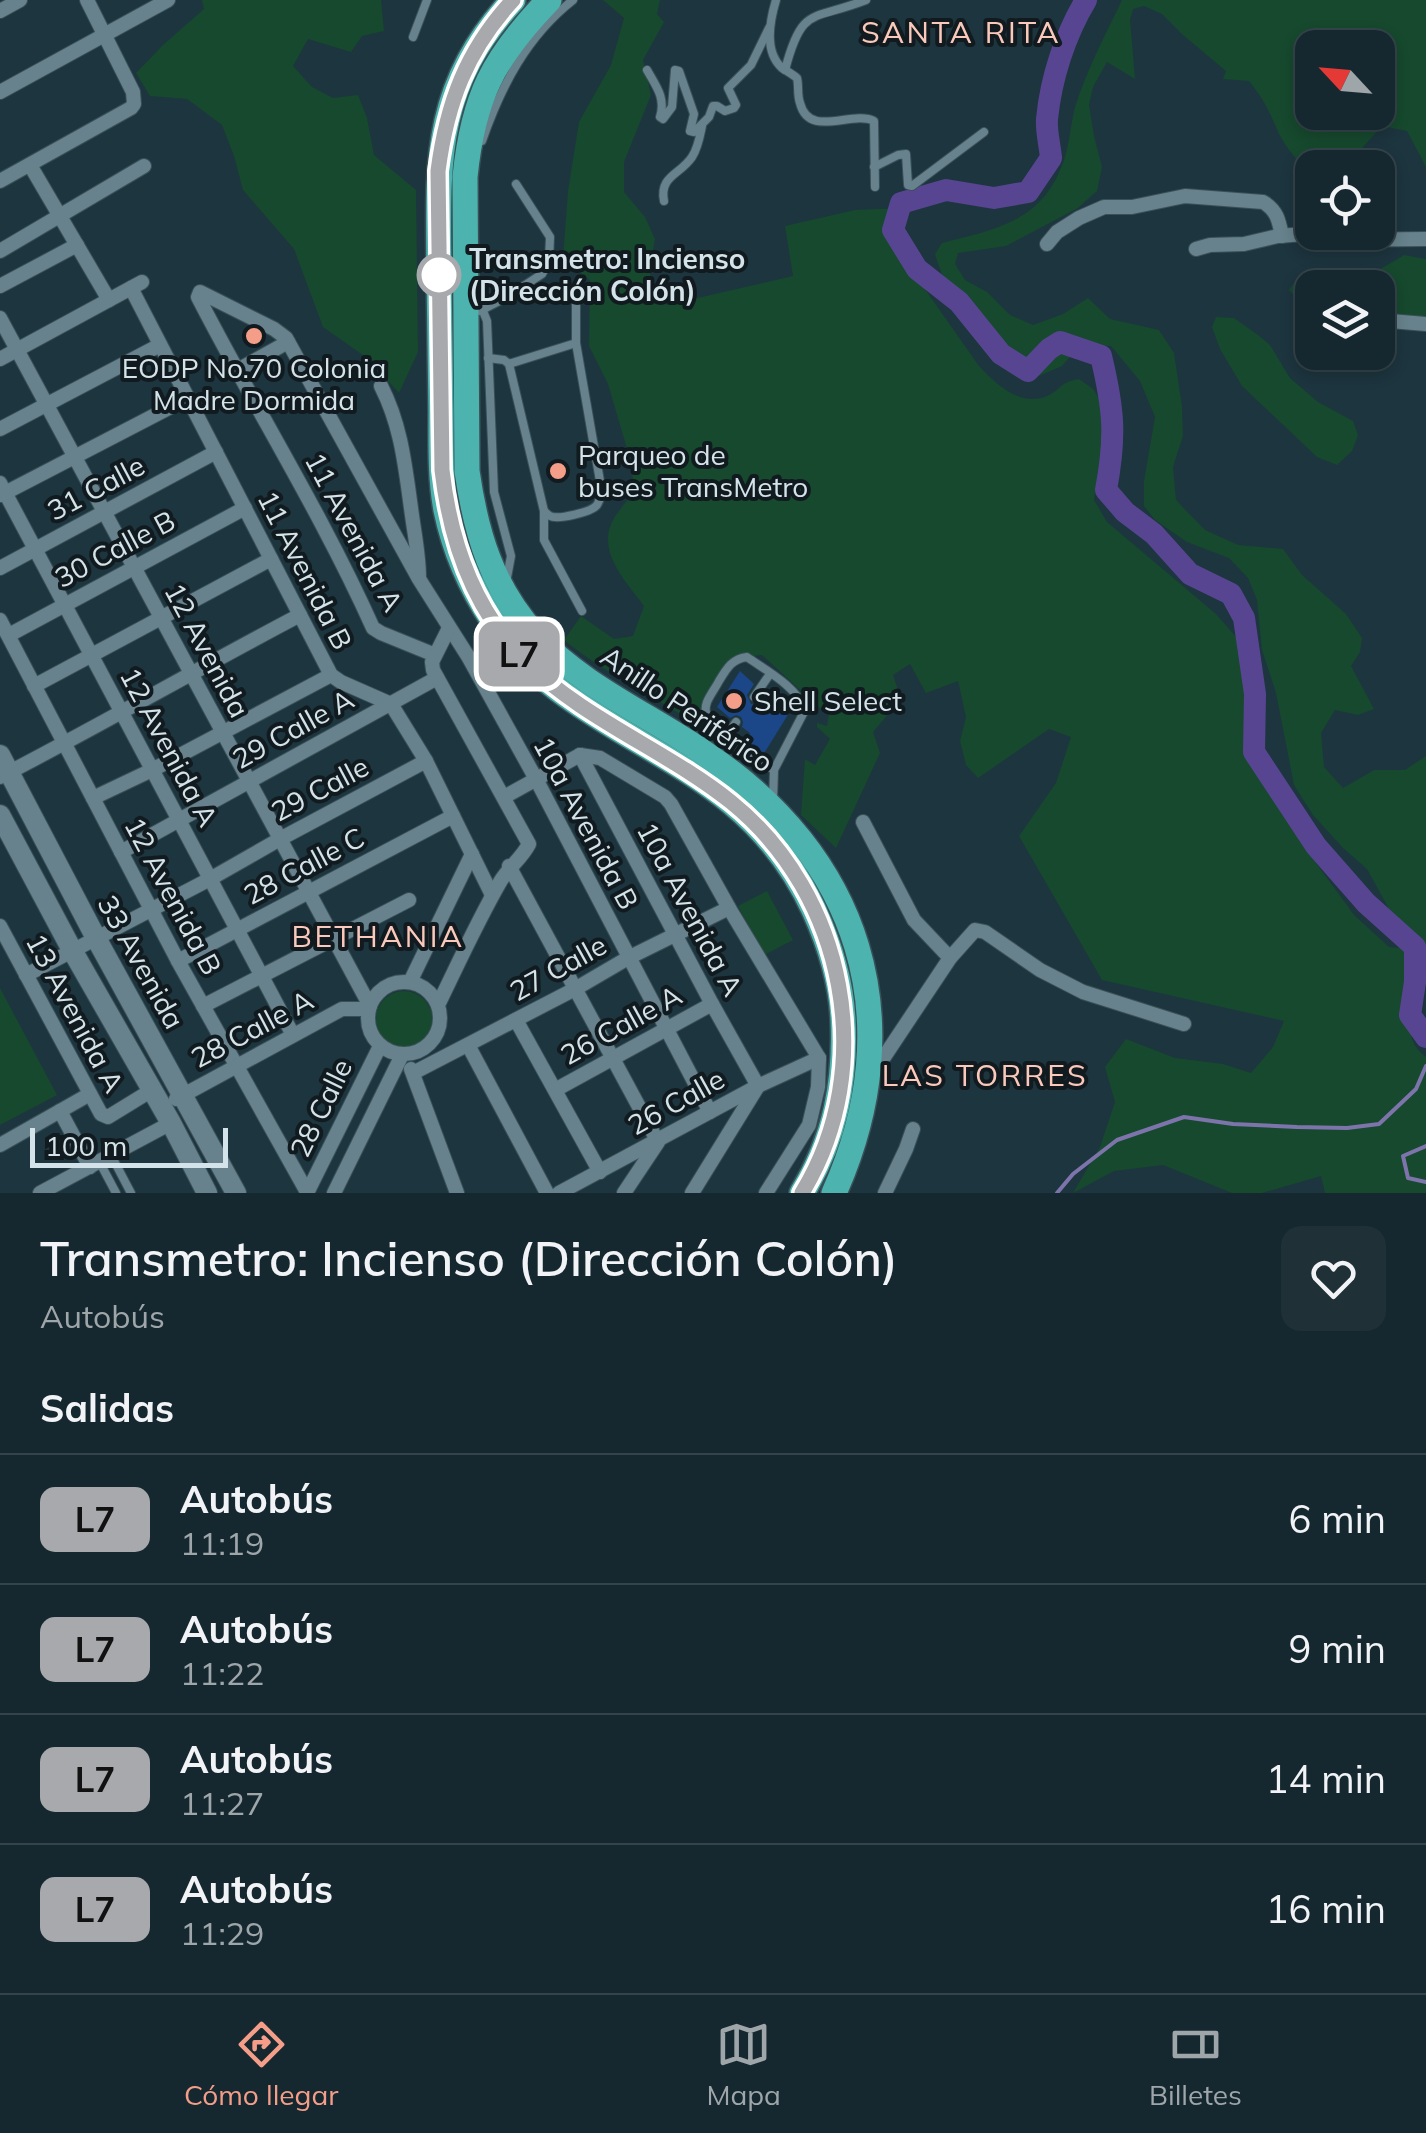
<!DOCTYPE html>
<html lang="es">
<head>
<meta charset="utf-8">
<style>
	body { margin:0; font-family:Mulish,sans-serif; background:#1f3037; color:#f1f3f6; height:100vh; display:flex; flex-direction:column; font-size:38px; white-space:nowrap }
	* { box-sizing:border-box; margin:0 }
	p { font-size:32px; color:#9ea6aa }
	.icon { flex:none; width:55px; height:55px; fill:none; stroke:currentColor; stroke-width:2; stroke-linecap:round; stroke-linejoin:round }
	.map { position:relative; height:1193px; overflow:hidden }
	.sheet { display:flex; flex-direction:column; background:#16282f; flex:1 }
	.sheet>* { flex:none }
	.badge { padding:0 20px; border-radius:15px; font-size:35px; line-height:65px }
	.needle { width:65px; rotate:296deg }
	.controls { position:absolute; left:1295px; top:30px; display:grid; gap:20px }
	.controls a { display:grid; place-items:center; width:100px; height:100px; border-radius:20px; background:#16282f; box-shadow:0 5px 15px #0003,0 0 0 2px #35444b; font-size:50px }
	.scale { position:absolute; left:30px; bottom:25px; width:198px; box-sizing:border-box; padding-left:10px; border:5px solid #d4e3e9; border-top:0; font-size:28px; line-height:35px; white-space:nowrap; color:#d4e3e9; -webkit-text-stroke:8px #111b1f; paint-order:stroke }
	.map>.badge { position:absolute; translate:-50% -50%; box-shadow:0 0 0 5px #fff }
	h2 { padding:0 40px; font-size:38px; line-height:90px }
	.round { display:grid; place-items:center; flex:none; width:105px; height:105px; border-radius:20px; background:#1f3037 }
	.headline { display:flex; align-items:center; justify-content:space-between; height:170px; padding:0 40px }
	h1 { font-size:48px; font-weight:600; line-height:75px }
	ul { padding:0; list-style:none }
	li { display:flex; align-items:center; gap:30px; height:130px; padding:0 40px; border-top:2px solid #35444b }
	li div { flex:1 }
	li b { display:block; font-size:38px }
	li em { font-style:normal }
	li .badge { min-width:110px; font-weight:700; text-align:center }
	.menu { display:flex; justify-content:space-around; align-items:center; height:140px; border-top:2px solid #35444b; background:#16282f; font-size:28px; color:#9ea6aa }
	.menu a { display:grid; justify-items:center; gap:5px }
	.menu .current { color:#f49e89 }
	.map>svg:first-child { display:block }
	.green { fill:#16492e; fill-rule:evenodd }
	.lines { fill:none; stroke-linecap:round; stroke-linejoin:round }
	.stream { stroke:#7d74ab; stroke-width:4 }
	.river { stroke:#584591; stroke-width:22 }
	.building { fill:#1b4789 }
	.lane-casing { stroke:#3a5058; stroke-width:10 }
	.street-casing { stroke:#3a5058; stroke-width:16 }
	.secondary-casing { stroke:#3a5058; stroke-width:22 }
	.highway-casing { stroke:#3a5058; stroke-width:28 }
	.lane { stroke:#67828c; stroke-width:8 }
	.street { stroke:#67828c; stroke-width:14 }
	.secondary { stroke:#67828c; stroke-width:20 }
	.highway { stroke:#4db3ae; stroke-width:25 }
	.line-casing { stroke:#fff; stroke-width:22 }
	.line { stroke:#a7a9ac; stroke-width:15 }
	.stop-dot { fill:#fff; stroke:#a7a9ac; stroke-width:5 }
	.poi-dot { fill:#f49e89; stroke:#111b1f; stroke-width:4 }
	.labels { text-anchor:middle; stroke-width:8; stroke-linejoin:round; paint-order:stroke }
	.stop-label { font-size:28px; font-weight:bold; fill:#d4e3e9; stroke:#111b1f; text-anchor:start }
	.poi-label { font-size:28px; fill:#d4e3e9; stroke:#111b1f; text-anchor:start }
	.street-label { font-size:28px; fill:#d4e3e9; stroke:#111b1f }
	.neighbourhood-label { font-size:30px; letter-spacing:2.5px; fill:#fbc9bc; stroke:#111b1f }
</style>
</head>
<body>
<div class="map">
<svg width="1426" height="1193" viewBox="0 0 1426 1193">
	<rect width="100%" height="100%" fill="#1d353f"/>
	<g class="green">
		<path d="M202,0H381L384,31L362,36L351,52L308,39L293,66L312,87L333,98L358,95L367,118L374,155L416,190L418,352L399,393L367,358L323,327L294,249L243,190L234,156L222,125L187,99L150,96L136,73L163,45L204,9Z"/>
		<path d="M603,0H660L657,14L664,22L643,60L651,95L624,162V192L645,217L655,239L650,266V298L667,305L793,276L785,226L855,210L902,208L893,224L896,248L979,366C997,385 1023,410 1051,394C1065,386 1058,383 1079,379L1093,389L1101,401L1102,443L1094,500L1107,522L1216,614L1237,638L1250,665L1247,739L1259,771L1311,856L1354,915L1389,947L1401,948L1411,954C1414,964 1420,976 1420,987C1419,1015 1397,1034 1426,1057V1193H1325L1321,1176L1262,1193H1232L1163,1165L1114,1171L1073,1193L1100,1147L1115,1102L1105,1067L1126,1039L1175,1058L1223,1064L1251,1073L1273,1047L1284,1021L1102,980L1019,836L1056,783L1071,737L1049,729L978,778L966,765L960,741L966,717L958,681L926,693L910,664L893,675L901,699L873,732L880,753L836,848L801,815L805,759L815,765L830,739L817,727V723L827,726L829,714L822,710L762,655L737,658L705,711L712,737C666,700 610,678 564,640L581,616L614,639L633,636L644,606C625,580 593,549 616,515C622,506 629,499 635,490L628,452L608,384L589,346L590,280L577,270L562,272L568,191L579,122L611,65L624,18Z"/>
		<path d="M1122,0H1426V167L1407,131L1382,126C1348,163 1354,164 1304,170C1296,158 1285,146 1279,134C1269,111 1265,101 1249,81L1223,79L1226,71L1183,35L1162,14L1144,6L1133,9L1130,20L1135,79L1107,62L1093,87L1089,105L1094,136L1102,167L1097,191L1078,208L1006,246L958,253L955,264L965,280L987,292L1010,315L1033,325L1063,314L1088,298L1110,319L1159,330L1174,353L1182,407L1183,436L1173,467L1176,500L1205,530L1238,545L1283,549L1302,575L1346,614L1362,638L1360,652L1351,666L1374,709L1358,715L1335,710L1321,733L1324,767L1343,788L1374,770H1405L1426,756V962L1419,941L1389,909L1367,869L1343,848L1313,815L1294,785L1276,693L1262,650L1257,600L1248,578L1229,558L1187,542L1155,520L1144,506V481L1155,417L1140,381L1111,346L1081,345L1062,366L1039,376L1012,365L997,352L942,275L935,254L942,243C1001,228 1047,220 1066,153C1070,138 1071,122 1075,107C1087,70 1105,35 1122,0ZM1312,48H1378V112H1312Z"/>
		<path d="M1404,255L1426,259V319L1378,318V288H1312V314L1289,290L1302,272L1329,284H1355Z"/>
		<path d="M1216,317L1234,318L1258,335L1270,345L1290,378L1318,402L1353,421L1358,435L1352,451L1337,465L1317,457L1242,386L1220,349L1212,327Z"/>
		<path d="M767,891L793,940L764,955L738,906Z"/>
		<path d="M0,988L57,1095L0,1125Z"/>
		<circle cx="404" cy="1019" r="28"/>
	</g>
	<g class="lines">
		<g class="stream">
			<path d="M1426,1146L1403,1156L1408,1178L1426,1182"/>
			<path d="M1057,1193L1073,1174L1117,1140L1184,1117L1233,1124L1297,1127L1347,1128L1379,1124L1416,1089L1426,1066"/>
		</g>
		<path class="river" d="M1086,0C1065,35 1051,78 1047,119C1046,131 1050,146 1051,158L1028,192L994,198L946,190L901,203L893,230L917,269L959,302L1001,354L1028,371L1049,349L1060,342L1101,356C1114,410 1116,436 1106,490L1125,512L1154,534L1190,574L1231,594L1244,618L1255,694L1254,752L1316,846L1366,903L1415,947V982L1410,1015L1426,1037"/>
	</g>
	<path class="building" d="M740,671L754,684L747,695L751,704L758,703L765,694L771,699L777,689L794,705L763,755L744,741L750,733L742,727L743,722L741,717L736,715L730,718L717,707Z"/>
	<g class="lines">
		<g class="lane-casing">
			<g id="lane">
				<path d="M776,0C770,20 764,52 782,68C787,71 792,74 797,78C799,86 797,95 800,103C809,139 852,110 874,121L875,187"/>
				<path d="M413,37L427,0"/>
				<path d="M647,70C656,86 666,98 660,117L663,119L672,107L675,70L679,71L694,114L690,131L694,132L709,117L713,106H717L725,111L734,108L736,105L728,88L751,65L769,28"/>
				<path d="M785,70C802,5 812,21 866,0"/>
				<path d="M482,141C501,86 527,36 573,0"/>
				<path d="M874,167L898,155L906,154L908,185L912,186L984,132"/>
				<path d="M664,201C659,176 680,175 692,157C698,148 700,136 702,126"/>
				<path d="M480,311L507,297L542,274L549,261L550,237L516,184"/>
				<path d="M483,311L487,321L494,492L511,556L506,583"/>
				<path d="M488,358L504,360L509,364L544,511C546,513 548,515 550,516C558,520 592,512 597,505C602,498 600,488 600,481L576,343V301"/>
				<path d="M509,364L576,343"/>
				<path d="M544,511V540L582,611"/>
				<path d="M754,697L770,674"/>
				<path d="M724,739L736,722"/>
				<path d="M773,801L774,770L805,710C797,687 767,671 747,657C732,659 727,668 719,681C716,687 710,695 707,702C696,732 753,757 774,770"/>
				<path d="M111,1155L131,1193"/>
				<path d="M99,1161L116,1193"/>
			</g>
		</g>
		<g class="street-casing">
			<g id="street">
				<path d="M0,11L20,0"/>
				<path d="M0,92L168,0"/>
				<path d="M30,165L109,300"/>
				<path d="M0,181L131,108L134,104L133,92L87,0"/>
				<path d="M1047,244L1057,232L1079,218L1104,207H1132L1185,196L1263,202C1277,210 1279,221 1282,236"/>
				<path d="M1196,249L1210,245L1244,244L1278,236L1305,234L1320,239L1337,240L1426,239"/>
				<path d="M0,251L144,166"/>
				<path d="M0,286L77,245"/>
				<path d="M131,288L331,675L341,682L391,704L426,761L492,895"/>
				<path d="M0,318L370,1006"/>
				<path d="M1378,320L1426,324"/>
				<path d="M0,359L142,282"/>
				<path d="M236,371L288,342"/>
				<path d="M381,386C401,425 405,465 411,508C414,532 419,554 419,578"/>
				<path d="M0,429L160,345"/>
				<path d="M0,483L293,1035"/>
				<path d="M1,495L188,398"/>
				<path d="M0,568L216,452"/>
				<path d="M0,620L178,961L307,1192"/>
				<path d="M9,635L245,508"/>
				<path d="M435,655L381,633L373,628C322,514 255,408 198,297L200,292L274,329L286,338L419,579L469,658L536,779L710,1112"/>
				<path d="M34,686L271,559"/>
				<path d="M580,755L712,1004L758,1086L692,1193"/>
				<path d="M580,755L600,758L665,797L671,804L729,908L819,1058"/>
				<path d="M0,777C101,725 199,668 300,615"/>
				<path d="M504,797L580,755"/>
				<path d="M93,798L152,770L331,675"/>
				<path d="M863,822L914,920L950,958"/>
				<path d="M121,852L437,678"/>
				<path d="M509,866L658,1142L624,1193"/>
				<path d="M0,926L101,1114L108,1117L152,1090"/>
				<path d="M178,961L453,816"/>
				<path d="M26,975L210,879L280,839L426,761"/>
				<circle cx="404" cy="1018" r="36"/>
				<path d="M410,982L472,854"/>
				<path d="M438,1005C458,964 477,922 500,882C508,868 522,858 529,844L433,670L432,662L449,628"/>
				<path d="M203,1006L409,900"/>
				<path d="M516,1020L600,1172"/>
				<path d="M468,1045L547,1193"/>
				<path d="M868,1063L884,1057L950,958L975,930L985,932L1040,970L1083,992L1184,1024"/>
				<path d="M411,1069L457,1193"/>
				<path d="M413,1073L575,989L628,958L729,908"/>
				<path d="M555,1090L712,1004"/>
				<path d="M176,1099L342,1009H369"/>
				<path d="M60,1111L90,1167"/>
				<path d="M0,1145L90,1094"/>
				<path d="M40,1193L171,1123"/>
				<path d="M307,1193L380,1046"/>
				<path d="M334,1193L402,1055"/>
				<path d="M559,1193L758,1086L819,1058"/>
				<path d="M766,1193L809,1125L818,1087L819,1058"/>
				<path d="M885,1193L906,1149L913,1129"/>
			</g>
		</g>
		<g class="secondary-casing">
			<g id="secondary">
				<path d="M0,755L96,938L236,1193"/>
				<path d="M0,815L72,950L171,1123L207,1193"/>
			</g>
		</g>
		<g class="highway-casing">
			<g id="highway">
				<path d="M513,0C432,88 438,164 439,276C440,321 440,367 441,412C441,445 440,478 446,510C454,549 471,588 493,621C550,709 654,739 732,803C767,832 795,869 814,910C830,945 841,981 843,1019C846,1082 835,1139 802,1193"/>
				<path d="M549,0C493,58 473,97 465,177L467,471C476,534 492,588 536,636C580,685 649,715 703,752C860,856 912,1019 834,1193"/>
			</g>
		</g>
		<use href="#lane" class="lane"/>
		<use href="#street" class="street"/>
		<use href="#secondary" class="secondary"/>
		<use href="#highway" class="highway"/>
	</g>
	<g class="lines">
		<g class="line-casing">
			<path id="line" d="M513,0C466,51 447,103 438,171L442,470C450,540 474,610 525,661C585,720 666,750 731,802C846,895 879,1067 802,1193"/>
		</g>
		<use href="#line" class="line"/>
	</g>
	<circle class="stop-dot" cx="439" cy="275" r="20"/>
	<g class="poi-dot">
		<circle cx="254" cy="336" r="10"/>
		<circle cx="558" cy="471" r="10"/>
		<circle cx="734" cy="701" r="10"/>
	</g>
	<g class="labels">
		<g class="stop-label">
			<text x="469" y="269">Transmetro: Incienso<tspan x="469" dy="32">(Dirección Colón)</tspan></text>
		</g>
		<g class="poi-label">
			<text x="254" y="378" text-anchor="middle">EODP No.70 Colonia<tspan x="254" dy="32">Madre Dormida</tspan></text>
			<text x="578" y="465">Parqueo de<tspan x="578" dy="32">buses TransMetro</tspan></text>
			<text x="754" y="711">Shell Select</text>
		</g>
		<g class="street-label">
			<text transform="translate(96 488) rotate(-28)" y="10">31 Calle</text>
			<text transform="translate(354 532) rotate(62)" y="10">11 Avenida A</text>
			<text transform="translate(115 549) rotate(-28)" y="10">30 Calle B</text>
			<text transform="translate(305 570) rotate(63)" y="10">11 Avenida B</text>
			<text transform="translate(207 650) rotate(62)" y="10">12 Avenida</text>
			<text transform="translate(687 709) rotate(34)" y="10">Anillo Periférico</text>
			<text transform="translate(293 729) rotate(-29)" y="10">29 Calle A</text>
			<text transform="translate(169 747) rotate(62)" y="10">12 Avenida A</text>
			<text transform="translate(320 789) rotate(-28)" y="10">29 Calle</text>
			<text transform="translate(586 823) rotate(62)" y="10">10a Avenida B</text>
			<text transform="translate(304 866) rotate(-28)" y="10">28 Calle C</text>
			<text transform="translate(173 896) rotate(62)" y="10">12 Avenida B</text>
			<text transform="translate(690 909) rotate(62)" y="10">10a Avenida A</text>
			<text transform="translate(141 962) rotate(61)" y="10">33 Avenida</text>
			<text transform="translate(558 968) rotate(-29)" y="10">27 Calle</text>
			<text transform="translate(75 1013) rotate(62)" y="10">13 Avenida A</text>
			<text transform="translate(621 1025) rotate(-29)" y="10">26 Calle A</text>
			<text transform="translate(252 1029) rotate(-28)" y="10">28 Calle A</text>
			<text transform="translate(676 1102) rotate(-29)" y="10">26 Calle</text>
			<text transform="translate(321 1108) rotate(-64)" y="10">28 Calle</text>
		</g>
		<g class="neighbourhood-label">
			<text x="961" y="43">SANTA RITA</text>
			<text x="378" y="947">BETHANIA</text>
			<text x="985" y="1086">LAS TORRES</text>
		</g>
	</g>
</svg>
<div class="controls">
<a><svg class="needle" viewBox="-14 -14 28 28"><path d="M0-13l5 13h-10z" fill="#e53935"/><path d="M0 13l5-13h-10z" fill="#9ea6aa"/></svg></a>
<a><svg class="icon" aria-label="locate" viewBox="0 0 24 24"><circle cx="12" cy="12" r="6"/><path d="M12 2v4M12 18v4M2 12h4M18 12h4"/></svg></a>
<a><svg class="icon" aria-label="layers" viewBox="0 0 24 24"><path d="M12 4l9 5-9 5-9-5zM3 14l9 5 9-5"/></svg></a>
</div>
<div class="scale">100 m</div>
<b class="badge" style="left:519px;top:654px;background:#a7a9ac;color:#111">L7</b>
</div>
<section class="sheet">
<div class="headline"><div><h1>Transmetro: Incienso (Dirección Colón)</h1><p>Autobús</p></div><a class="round"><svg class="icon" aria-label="heart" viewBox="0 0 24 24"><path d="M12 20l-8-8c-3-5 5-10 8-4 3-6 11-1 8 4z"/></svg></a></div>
<h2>Salidas</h2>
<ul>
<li><span class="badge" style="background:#a7a9ac;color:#111">L7</span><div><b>Autobús</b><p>11:19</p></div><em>6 min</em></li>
<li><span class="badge" style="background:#a7a9ac;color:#111">L7</span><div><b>Autobús</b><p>11:22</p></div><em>9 min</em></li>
<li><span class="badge" style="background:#a7a9ac;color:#111">L7</span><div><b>Autobús</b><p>11:27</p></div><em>14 min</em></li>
<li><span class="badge" style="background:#a7a9ac;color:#111">L7</span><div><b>Autobús</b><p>11:29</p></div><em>16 min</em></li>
</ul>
</section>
<nav class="menu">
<a class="current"><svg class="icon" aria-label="directions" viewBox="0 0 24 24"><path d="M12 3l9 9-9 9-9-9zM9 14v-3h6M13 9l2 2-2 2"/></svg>Cómo llegar</a>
<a><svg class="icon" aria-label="map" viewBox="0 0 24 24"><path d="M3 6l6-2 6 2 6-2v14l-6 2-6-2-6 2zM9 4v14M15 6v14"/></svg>Mapa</a>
<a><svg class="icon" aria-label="tickets" viewBox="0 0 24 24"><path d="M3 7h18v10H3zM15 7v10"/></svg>Billetes</a>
</nav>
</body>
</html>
